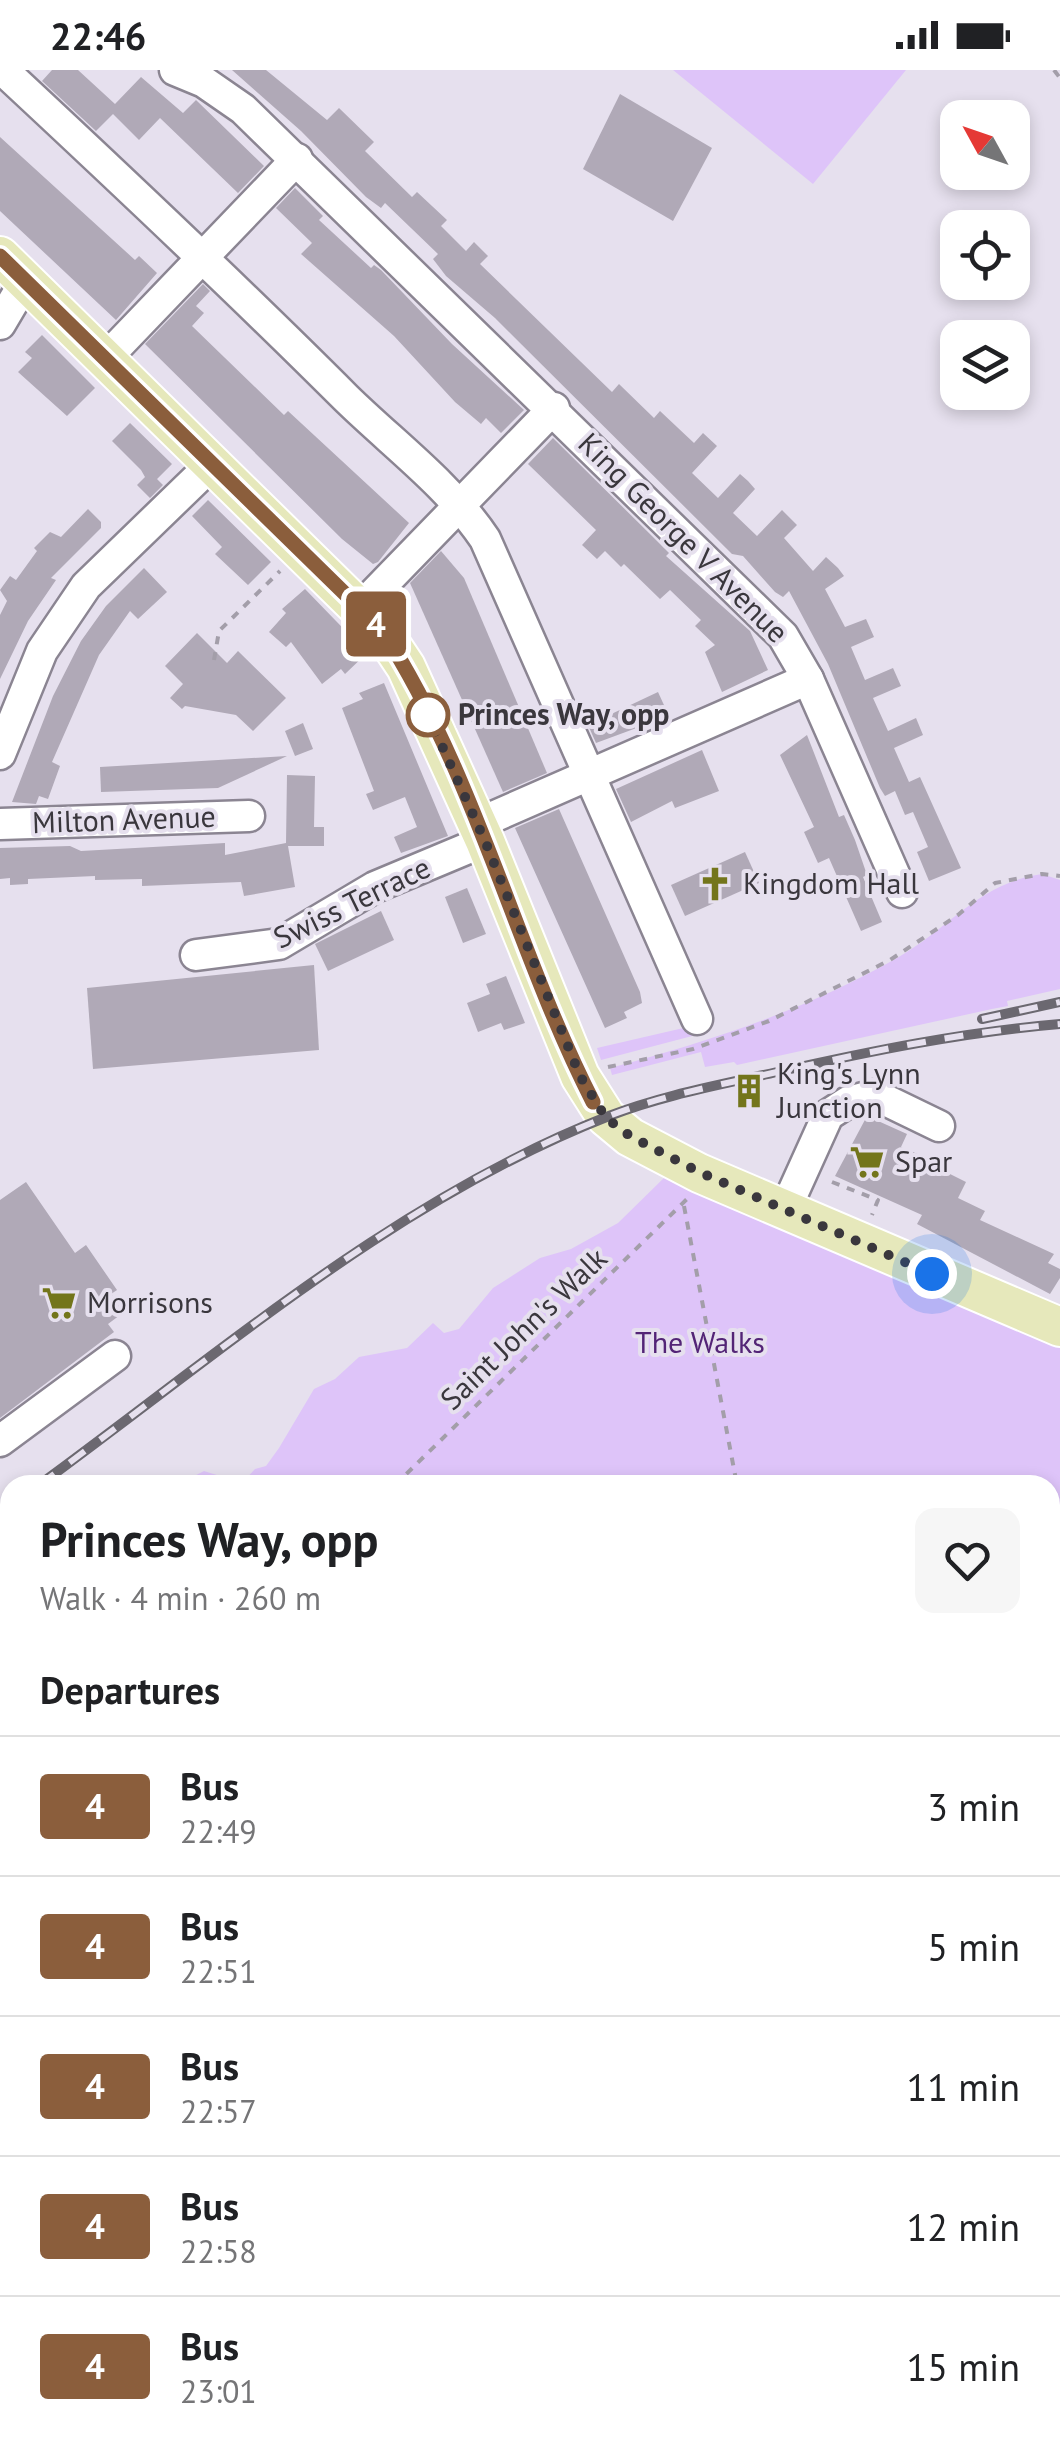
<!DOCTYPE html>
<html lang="en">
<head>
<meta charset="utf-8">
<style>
	body { margin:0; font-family:"PT Sans",sans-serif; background:#f6f6f6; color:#202124; height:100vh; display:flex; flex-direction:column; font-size:38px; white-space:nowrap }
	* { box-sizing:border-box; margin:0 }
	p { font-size:32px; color:#757577 }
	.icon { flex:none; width:55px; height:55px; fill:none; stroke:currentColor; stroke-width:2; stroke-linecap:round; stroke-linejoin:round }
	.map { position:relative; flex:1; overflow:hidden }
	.drawer { position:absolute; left:0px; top:1405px; width:1060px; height:980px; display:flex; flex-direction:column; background:#fff; border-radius:30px 30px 0 0; box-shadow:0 5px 15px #0003 }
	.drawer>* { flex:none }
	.badge { padding:0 20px; border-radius:8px; font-size:35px; line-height:65px }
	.needle { width:65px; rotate:310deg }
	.fabs { position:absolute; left:940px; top:30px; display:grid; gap:20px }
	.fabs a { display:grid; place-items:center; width:90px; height:90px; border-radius:20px; background:#fff; box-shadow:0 5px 15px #0003; font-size:50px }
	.you { position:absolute; width:50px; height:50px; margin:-25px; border:8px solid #fff; border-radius:50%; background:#1a73e8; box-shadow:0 0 0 15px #1a73e833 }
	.map>.badge { position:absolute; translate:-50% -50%; box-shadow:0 0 0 5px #fff }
	h2 { padding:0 40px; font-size:38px; line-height:90px }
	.round { display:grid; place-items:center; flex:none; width:105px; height:105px; border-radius:20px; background:#f6f6f6 }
	.headline { display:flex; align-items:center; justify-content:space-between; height:170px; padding:0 40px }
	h1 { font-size:48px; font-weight:700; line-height:75px }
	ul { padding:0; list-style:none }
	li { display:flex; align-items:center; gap:30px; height:140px; padding:0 40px; border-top:2px solid #e0e0e0 }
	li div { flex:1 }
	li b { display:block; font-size:38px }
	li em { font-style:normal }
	li .badge { min-width:110px; font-weight:700; text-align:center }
	.status { display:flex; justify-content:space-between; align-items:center; height:70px; padding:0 50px; background:#fff; direction:ltr }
	.status svg { height:28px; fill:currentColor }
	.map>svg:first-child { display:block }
	.green { fill:#dec4f9 }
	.water { fill:#b793d9 }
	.building { fill:#b0a9b7 }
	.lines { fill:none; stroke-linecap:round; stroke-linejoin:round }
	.minor-casing { stroke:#8b8592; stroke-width:35 }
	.major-casing { stroke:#fff; stroke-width:42 }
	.path { stroke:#a39ea9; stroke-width:4; stroke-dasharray:8 8; stroke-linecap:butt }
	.minor { stroke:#fff; stroke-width:30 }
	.major { stroke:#e6e8bb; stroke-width:38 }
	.rail-casing { stroke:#6b6870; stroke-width:10 }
	.rail { stroke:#e6e0ee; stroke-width:6; stroke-dasharray:19; stroke-linecap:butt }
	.line-casing { stroke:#fff; stroke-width:22 }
	.line { stroke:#8b5e3c; stroke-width:15 }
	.walk { stroke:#3a373d; stroke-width:10; stroke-dasharray:0 18 }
	.stop-dot { fill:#fff; stroke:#8b5e3c; stroke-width:5 }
	.labels { text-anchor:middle; stroke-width:8; stroke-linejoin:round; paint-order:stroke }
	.street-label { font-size:30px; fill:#3a373d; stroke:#e6e0ee }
	.stop-label { font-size:30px; font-weight:bold; fill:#3a373d; stroke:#e6e0ee; text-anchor:start }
	.poi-label { font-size:30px; fill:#3a373d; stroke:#e6e0ee; text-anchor:start }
	.park-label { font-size:30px; fill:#532476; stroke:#e6e0ee }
</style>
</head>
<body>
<div class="status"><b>22:46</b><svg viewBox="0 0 49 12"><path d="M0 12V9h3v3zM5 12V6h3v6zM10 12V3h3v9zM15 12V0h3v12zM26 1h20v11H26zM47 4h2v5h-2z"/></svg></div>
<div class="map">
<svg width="1060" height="2385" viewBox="0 0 1060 2385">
	<rect width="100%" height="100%" fill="#e6e0ee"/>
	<g class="green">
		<path d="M673,0H906L813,114Z"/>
		<path d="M1042,804L1060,810V919L1007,931L1008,936L992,939L737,995L734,992L705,997L701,982L612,1005L610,998C710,971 806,940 897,888C950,858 979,813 1042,804Z"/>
		<path d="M692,956L696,965L601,990L597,978Z"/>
		<path d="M669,1103L1060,1277V2300L1050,2310V1415H177L204,1401L242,1413L255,1399L266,1396L279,1378L314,1319L335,1309L359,1287L407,1278L433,1253L444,1263L459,1259L493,1218L540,1188L571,1179L618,1153Z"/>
		<path d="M10,1745V2264L0,2273V1754Z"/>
		<path d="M1060,2307V2385H849L836,2375H1050V2318Z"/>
		<path d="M226,2375H511L503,2385H222Z"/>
	</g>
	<path class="water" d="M511,2375H568L559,2385H503Z"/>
	<g class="building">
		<path d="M52,0H78L115,34L141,7L183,43L196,30L264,96L238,123L160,48L139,70L113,44L96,61L42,11Z"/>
		<path d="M232,0H266L327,50L339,38L374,72L365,81L412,127L417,122L447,150L441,156L466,181L474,172L488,186L480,194L612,322L619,314L654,348L660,341L694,373L703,363L717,376L692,403L718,428L740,404L748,411L755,419L733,443L757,466L782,440L797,455L784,468L813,501L826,487L838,498L844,506L825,519L845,557L866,549L874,567L851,577L865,610L893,598L901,616L873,628L888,661L916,648L923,665L894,678L909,712L920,707L961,798L929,811L917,782L928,777L913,742L905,745L895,721L885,726L880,718L828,594L789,521L783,527L775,522L743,486L732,484L495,248L446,206L433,189L438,184L385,133L381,138L366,127L301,61Z"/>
		<path d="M620,24L712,78L673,151L583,99Z"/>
		<path d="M0,67L135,190L139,186L157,203L116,250L0,141Z"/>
		<path d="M295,118L323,146L319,150L371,198L374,195L381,200L452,274L524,340L501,363L486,348L481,354L455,332L394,266L301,184L312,173L276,138Z"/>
		<path d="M203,214L210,221L196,236L204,243L192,256L284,345L288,341L409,453L378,492L373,494L342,469L145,274Z"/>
		<path d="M42,265L95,318L67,346L18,302L32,288L25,282Z"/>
		<path d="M130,353L172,394L157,409L163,415L150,428L137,415L145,407L141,400L112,371Z"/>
		<path d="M553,368L652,466L669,483L666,486L750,561L768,600L722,622L705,582L715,575L695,556L701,550L670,520L660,529L624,494L621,497L605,481L597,489L582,475L596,460L528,394Z"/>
		<path d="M208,430L271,492L248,515L215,484L222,477L192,446Z"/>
		<path d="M88,439L101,452V458L51,508L56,510L28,551L0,609V545L7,531L0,520L10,506L16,510L37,481L34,478L50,462L61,467Z"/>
		<path d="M441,481L464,508L547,703L503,722L410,513Z"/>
		<path d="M144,498L167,522L138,549L130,541L99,585L52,692L60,696L48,729L39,726L36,734L12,732L53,626L81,571L106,536Z"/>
		<path d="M305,519L367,583L345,604L341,599L322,614L291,572L286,577L269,562L286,543L282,539Z"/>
		<path d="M197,563L227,593L238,581L286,628L253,661L236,645L185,636L182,639L170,628L183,614L165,596Z"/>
		<path d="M384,613L448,766L401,783L394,767L417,757L405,727L373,740L366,724L374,721L342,638L363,629L359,623Z"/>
		<path d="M658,622L669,646L596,673L588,655Z"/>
		<path d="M303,653L313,679L295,686L285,661Z"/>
		<path d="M807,665L839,747L844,745L855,770L867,805L863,807L882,852L861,861L829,788L818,793L804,762L814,757L780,685Z"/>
		<path d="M702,680L719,721L675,738L672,731L631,752L616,719Z"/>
		<path d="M287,686L218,718L101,722L100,697Z"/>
		<path d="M287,705L315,706L314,757H324V776H288L295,817L244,826L241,812L142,816V809L95,810V806L28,809V814L10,815V808L0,809V778L70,776L81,781L225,773V785L286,773Z"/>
		<path d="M559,739L640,922L642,933L624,942L627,948L605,958L515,758Z"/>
		<path d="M745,782L759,813L685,846L671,815Z"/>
		<path d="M467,818L486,864L463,873L445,827Z"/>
		<path d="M381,841L394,870L328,901L315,874Z"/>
		<path d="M314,895L319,980L93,999L87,918Z"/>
		<path d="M506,906L525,953L504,960L501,953L478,962L467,933L490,924L486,914Z"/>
		<path d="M867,1046L907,1064L901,1077L934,1091L932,1095L966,1112L958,1128L985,1141L980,1150L1054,1184L1048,1193L1060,1199V1208L1050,1224L917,1154L922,1145L835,1106Z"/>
		<path d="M26,1112L75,1183L86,1175L117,1220L111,1224L124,1242L108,1254L114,1262L0,1348V1130Z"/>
	</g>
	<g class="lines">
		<g class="minor-casing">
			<g id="minor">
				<path d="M3,0C119,108 234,216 346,328C393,374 448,414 485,469L697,949"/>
				<path d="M175,0L204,12L243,39L783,566L808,609L902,822"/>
				<path d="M0,254L26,210"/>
				<path d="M107,287L297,89"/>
				<path d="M360,538L554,338"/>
				<path d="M0,684L42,581L86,516L213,393"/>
				<path d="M0,754L249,746"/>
				<path d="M477,754L808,609"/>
				<path d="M196,885L279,874L375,817L485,771"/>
				<path d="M785,1140L828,1045L848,1032L875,1025L939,1056"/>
				<path d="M0,1371L115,1286"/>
				<path d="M140,2385L148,2375"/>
			</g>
		</g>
		<g class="major-casing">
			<path id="major" d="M0,186L382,561L406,597L485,771L580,1006L606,1047L630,1067L699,1103L1060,1257"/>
		</g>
		<g class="path">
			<path d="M1054,0L1060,8"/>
			<path d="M214,590L219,561L280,501"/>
			<path d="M608,997L693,979L769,951L890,890L958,845L995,813L1042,804L1060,806"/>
			<path d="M832,1112L878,1130L872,1145"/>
			<path d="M684,1136L737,1415"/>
			<path d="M395,1415L687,1129"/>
			<path d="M1050,1748L1060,1737"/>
			<path d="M1050,1779L1060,1784"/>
			<path d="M0,1795L10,1786"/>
			<path d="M0,1918L10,1925"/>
			<path d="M932,2375L944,2385"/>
			<path d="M457,2385L467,2375"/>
		</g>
		<use href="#minor" class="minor"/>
		<use href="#major" class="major"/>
		<g class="rail-casing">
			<g id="rail">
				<path d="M982,949L1060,932"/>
				<path d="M39,1415C220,1283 398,1128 609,1046C663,1025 720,1015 777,1002C871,981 964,962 1060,954"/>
				<path d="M0,1443L10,1436"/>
			</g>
		</g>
		<use href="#rail" class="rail"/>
	</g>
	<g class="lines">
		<g class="line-casing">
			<path id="line" d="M0,186L382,560C476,705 515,879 593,1032"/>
		</g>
		<use href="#line" class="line"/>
		<path class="walk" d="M428,645L485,771L580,1006L606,1048L630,1066L699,1102L932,1204"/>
	</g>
	<defs>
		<g id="church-bare" transform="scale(2.7)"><path d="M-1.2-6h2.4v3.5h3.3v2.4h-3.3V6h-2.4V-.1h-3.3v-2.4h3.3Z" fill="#73751b" stroke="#e6e0ee" stroke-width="2.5" paint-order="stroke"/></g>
		<g id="building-bare" transform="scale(2.7)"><path d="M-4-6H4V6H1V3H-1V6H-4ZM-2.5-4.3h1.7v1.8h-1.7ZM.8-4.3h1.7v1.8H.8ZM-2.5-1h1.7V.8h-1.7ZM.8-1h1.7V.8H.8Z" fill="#73751b" stroke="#e6e0ee" stroke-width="2.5" paint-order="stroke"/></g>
		<g id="supermarket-bare" transform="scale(2.7)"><path d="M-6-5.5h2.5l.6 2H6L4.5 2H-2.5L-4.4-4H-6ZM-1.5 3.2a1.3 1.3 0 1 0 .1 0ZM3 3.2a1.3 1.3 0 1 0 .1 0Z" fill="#73751b" stroke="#e6e0ee" stroke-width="2.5" paint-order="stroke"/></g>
	</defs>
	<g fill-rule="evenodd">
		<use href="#church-bare" x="715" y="814"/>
		<use href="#building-bare" x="749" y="1021"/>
		<use href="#supermarket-bare" x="867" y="1092"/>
		<use href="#supermarket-bare" x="59" y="1233"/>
	</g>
	<circle class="stop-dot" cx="428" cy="645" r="20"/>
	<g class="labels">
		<g class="street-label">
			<text transform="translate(683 468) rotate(45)" y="10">King George V Avenue</text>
			<text transform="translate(124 750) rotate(-2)" y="10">Milton Avenue</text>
			<text transform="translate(352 833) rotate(-26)" y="10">Swiss Terrace</text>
			<text transform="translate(524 1259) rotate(-44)" y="10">Saint John's Walk</text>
		</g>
		<g class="stop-label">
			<text x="458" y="655">Princes Way, opp</text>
		</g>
		<g class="poi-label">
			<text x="743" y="824">Kingdom Hall</text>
			<text x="777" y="1014">King's Lynn<tspan x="777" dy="34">Junction</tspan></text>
			<text x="895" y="1102">Spar</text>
			<text x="87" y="1243">Morrisons</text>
		</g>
		<g class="park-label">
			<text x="700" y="1283">The Walks</text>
		</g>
	</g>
</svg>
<div class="fabs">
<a><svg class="needle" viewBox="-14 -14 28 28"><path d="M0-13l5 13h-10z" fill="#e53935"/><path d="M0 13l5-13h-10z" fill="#757577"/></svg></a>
<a><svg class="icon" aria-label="locate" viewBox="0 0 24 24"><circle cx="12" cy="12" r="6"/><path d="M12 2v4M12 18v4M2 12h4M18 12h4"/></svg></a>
<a><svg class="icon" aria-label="layers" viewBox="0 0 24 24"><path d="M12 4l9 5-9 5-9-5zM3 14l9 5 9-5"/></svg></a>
</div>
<div class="you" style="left:932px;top:1204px"></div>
<b class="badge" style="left:376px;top:554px;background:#8b5e3c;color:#fff">4</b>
<section class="drawer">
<div class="headline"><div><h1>Princes Way, opp</h1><p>Walk · 4 min · 260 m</p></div><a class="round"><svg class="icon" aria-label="heart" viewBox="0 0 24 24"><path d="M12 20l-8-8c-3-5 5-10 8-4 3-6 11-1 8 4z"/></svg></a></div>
<h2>Departures</h2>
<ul>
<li><span class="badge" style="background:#8b5e3c;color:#fff">4</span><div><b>Bus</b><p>22:49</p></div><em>3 min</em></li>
<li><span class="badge" style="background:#8b5e3c;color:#fff">4</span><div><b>Bus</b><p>22:51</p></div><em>5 min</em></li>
<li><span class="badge" style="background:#8b5e3c;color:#fff">4</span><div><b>Bus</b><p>22:57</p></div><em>11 min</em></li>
<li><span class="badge" style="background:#8b5e3c;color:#fff">4</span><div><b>Bus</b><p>22:58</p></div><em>12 min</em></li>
<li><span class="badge" style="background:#8b5e3c;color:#fff">4</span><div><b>Bus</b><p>23:01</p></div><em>15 min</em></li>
</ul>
</section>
</div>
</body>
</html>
